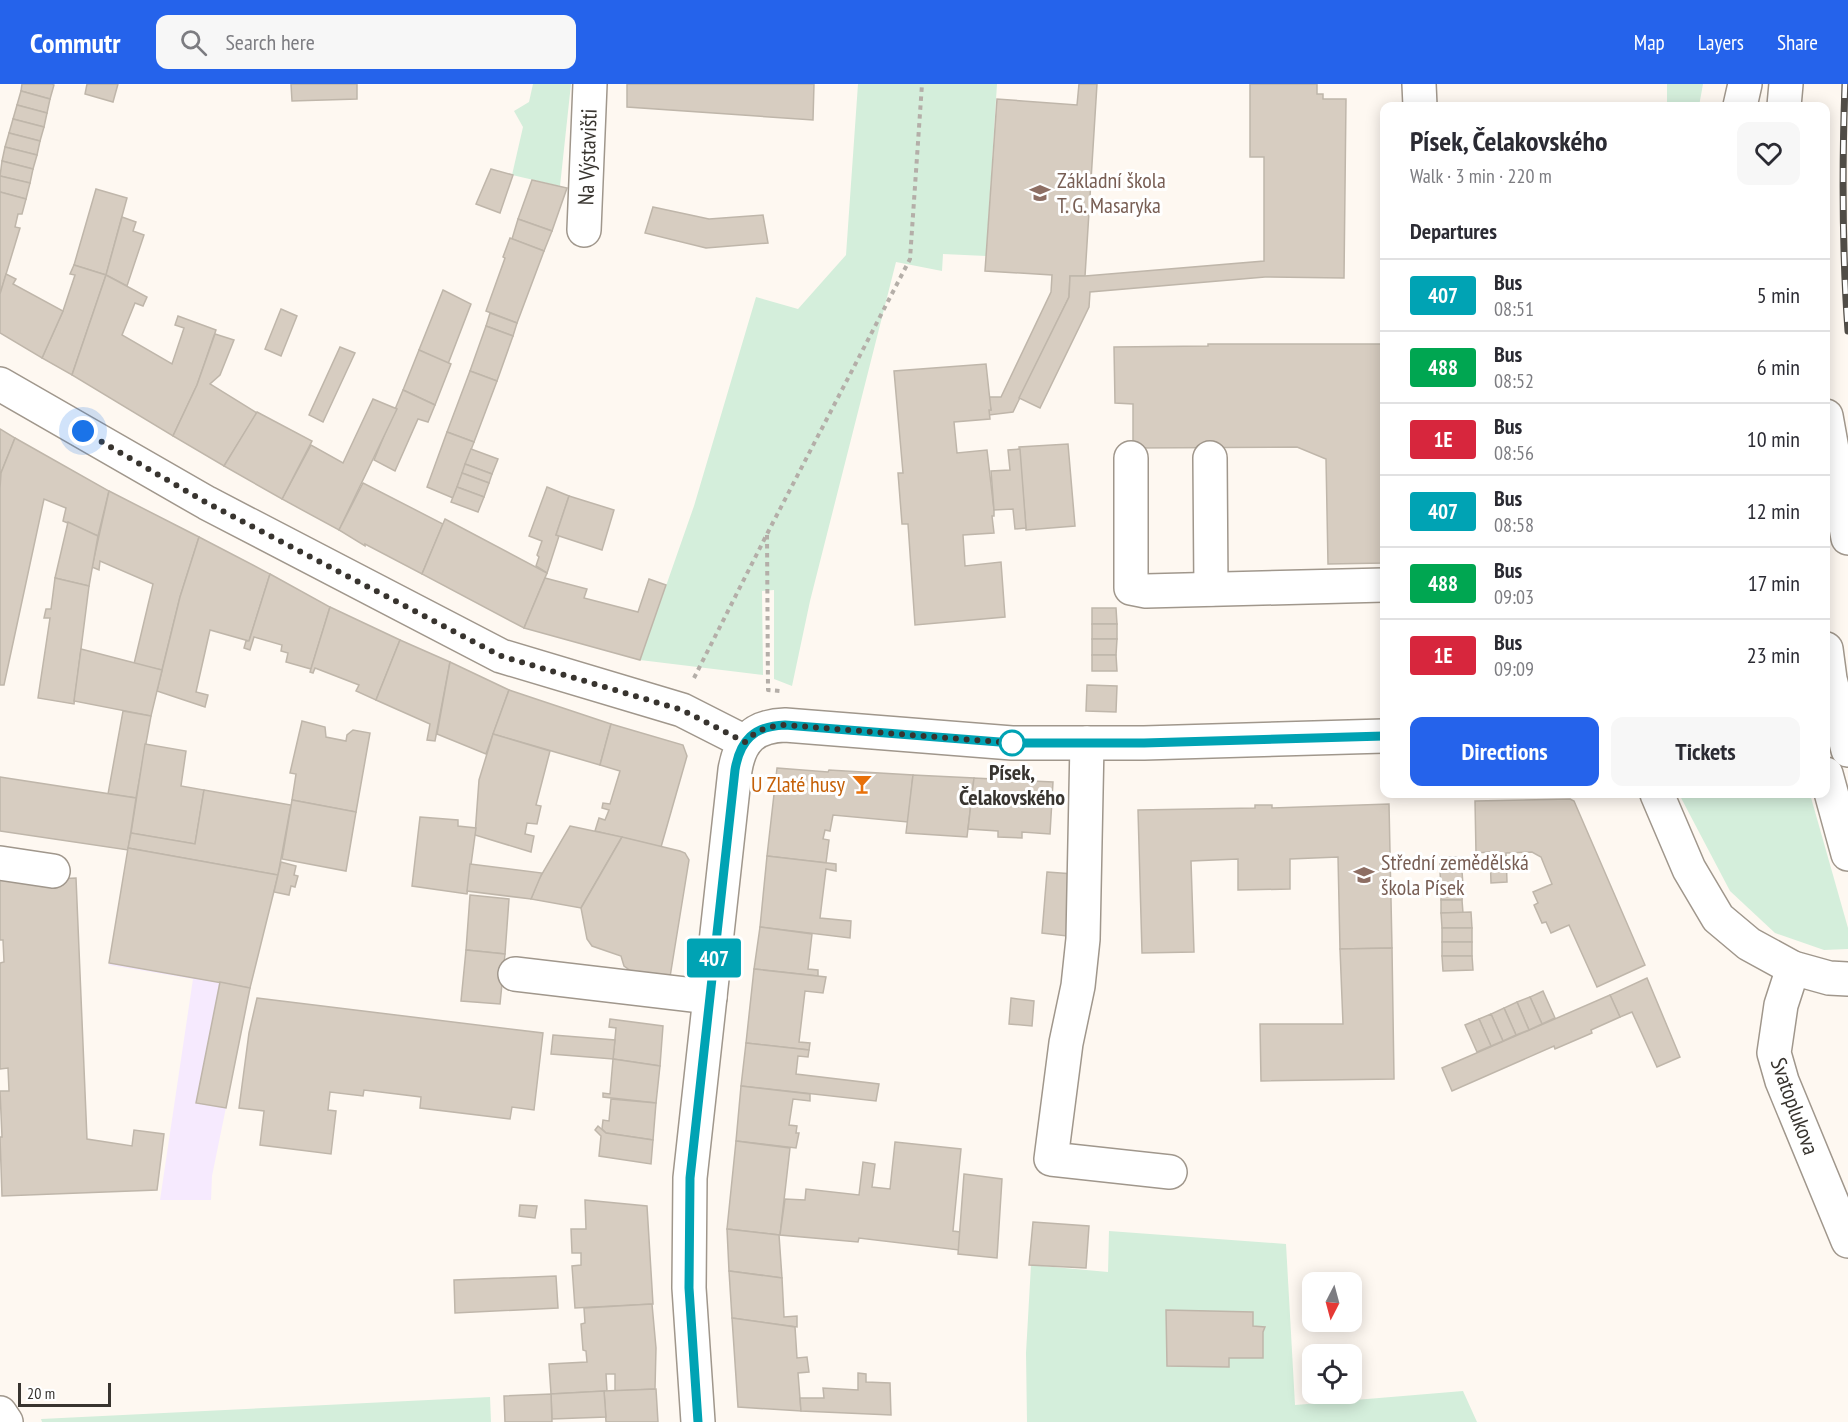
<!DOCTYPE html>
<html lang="en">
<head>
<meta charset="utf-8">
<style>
	body { margin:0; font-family:"PT Sans Narrow",sans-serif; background:#f7f7f7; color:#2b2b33; height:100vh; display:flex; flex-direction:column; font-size:22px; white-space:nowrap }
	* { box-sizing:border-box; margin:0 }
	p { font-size:20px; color:#7c7c81 }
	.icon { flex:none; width:33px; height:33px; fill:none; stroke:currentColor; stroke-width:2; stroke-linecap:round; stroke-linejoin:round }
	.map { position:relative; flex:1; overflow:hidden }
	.panel { position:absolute; left:1380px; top:18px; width:450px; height:696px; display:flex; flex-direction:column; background:#fff; border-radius:12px; box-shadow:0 3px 15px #0003 }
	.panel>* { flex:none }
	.badge { padding:0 12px; border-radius:4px; font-size:21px; line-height:39px }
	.needle { width:39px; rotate:186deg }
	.tools { position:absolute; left:1302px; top:1188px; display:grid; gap:12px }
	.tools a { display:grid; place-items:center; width:60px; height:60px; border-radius:12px; background:#fff; box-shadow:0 3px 15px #0003; font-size:30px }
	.scale { position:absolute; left:18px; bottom:15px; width:93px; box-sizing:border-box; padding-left:6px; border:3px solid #38342f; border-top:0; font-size:16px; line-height:21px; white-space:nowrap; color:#38342f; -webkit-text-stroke:4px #fff; paint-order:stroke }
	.you { position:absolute; width:30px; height:30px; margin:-15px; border:4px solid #fff; border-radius:50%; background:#1a73e8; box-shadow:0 0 0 9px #1a73e833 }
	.map>.badge { position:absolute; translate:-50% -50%; box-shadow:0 0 0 3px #fff }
	h2 { padding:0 30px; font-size:22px; line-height:54px }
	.round { display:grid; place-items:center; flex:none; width:63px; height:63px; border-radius:12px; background:#f7f7f7 }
	.head { display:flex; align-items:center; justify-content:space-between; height:102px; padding:0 30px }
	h1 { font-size:28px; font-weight:800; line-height:45px }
	.cta { display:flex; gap:12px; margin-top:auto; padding:12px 30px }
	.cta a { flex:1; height:69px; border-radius:12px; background:#2563eb; color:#fff; font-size:24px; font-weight:800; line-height:69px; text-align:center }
	.cta a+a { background:#f7f7f7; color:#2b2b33 }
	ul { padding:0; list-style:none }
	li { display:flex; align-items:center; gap:18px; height:72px; padding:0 30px; border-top:2px solid #e1e1e2 }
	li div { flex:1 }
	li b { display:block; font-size:22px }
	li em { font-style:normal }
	li .badge { min-width:66px; font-weight:700; text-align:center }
	header { display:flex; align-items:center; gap:36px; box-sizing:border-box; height:84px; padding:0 30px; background:#2563eb; color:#fff }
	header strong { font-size:28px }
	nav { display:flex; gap:33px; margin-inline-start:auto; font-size:21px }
	.search { width:420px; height:54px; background:#f7f7f7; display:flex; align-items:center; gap:15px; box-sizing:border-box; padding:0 21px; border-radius:12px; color:#7c7c81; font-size:22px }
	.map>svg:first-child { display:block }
	.commercial { fill:#f6eafe }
	.green { fill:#d4eedb }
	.building { fill:#d7cdc1; stroke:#bfb6aa; stroke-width:1.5 }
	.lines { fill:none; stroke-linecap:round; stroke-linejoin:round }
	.minor-casing { stroke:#a0978c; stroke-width:36 }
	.major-casing { stroke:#a0978c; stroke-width:36 }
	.highway-casing { stroke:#a0978c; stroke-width:36 }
	.path { stroke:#b4aea8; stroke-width:4; stroke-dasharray:4.5 4.5; stroke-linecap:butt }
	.minor { stroke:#fff; stroke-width:33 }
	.major { stroke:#fff; stroke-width:33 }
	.highway { stroke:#fff; stroke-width:33 }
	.rail-casing { stroke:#514d47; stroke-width:7 }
	.rail { stroke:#fff; stroke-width:4.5; stroke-dasharray:14; stroke-linecap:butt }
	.line-casing { stroke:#fff; stroke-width:14 }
	.line { stroke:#00a3b4; stroke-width:9 }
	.walk { stroke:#38342f; stroke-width:6; stroke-dasharray:0 10.8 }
	.stop-dot { fill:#fff; stroke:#00a3b4; stroke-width:3 }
	.labels { text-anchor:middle; stroke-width:6; stroke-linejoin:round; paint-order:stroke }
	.street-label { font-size:22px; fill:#38342f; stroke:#fff }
	.education-label { font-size:22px; fill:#785e54; stroke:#fff; text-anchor:start }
	.stop-label { font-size:22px; font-weight:bold; fill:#38342f; stroke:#fff }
	.food-label { font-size:22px; fill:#c56008; stroke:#fff; text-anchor:end }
</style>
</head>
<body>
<header>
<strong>Commutr</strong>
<div class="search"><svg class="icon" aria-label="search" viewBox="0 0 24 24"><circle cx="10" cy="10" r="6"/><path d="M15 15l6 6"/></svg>Search here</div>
<nav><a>Map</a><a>Layers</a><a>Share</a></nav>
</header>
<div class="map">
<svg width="1848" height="1338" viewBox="0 0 1848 1338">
	<rect width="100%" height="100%" fill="#fef8f1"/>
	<path class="commercial" d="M128,766L278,791L252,896L212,1092L211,1116H160L193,895L109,881Z"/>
	<g class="green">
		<path d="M533,0H571L560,102L512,91L523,43L514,27L529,18Z"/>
		<path d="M858,0H997L986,172L943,170L942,187L896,178L810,517L792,602L774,595V506L762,507L763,591L640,576L694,422L756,213L798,225L846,171Z"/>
		<path d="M1667,0H1703L1699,22H1667Z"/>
		<path d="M1679,710H1810L1848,844V865L1824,866L1775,849L1730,807Z"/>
		<path d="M1109,1147L1286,1160L1295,1321L1463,1307L1477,1338H1027L1026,1269L1031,1181L1108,1188Z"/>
		<path d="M490,1313L491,1338H42L41,1335Z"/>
	</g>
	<g class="building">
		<path d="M22,0H52L54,1L50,15L21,7Z"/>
		<path d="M87,0H118L113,18L85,10Z"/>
		<path d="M291,0H357V15L292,17Z"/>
		<path d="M627,0H814L813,36L627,23Z"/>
		<path d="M1079,0H1097L1085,192H1070L1069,213L1013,328L989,331V326H991L988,313H1001L1051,208L1052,191L985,187L997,15L1077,21Z"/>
		<path d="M1250,0H1317V10H1323V15H1346L1344,194L1265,193L1090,208L1089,223L1040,324L1019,314L1069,213L1070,192H1085L1264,177V73H1250Z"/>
		<path d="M21,7L50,15L47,29L17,21Z"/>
		<path d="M17,21L47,29L44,43L13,35Z"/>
		<path d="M13,35L44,43L40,57L9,49Z"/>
		<path d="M9,49L40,57L37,71L5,63Z"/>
		<path d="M5,63L37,71L33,85L2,77Z"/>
		<path d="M2,77L33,85L30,99L0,92Z"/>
		<path d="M491,85L513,91L500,129L476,120Z"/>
		<path d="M0,92L30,99L26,115L0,108Z"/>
		<path d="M532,96L567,104L552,147L518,135Z"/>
		<path d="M96,105L127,114L106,191L74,181Z"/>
		<path d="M0,108L26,115L22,130H18L15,143L20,144L0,210Z"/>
		<path d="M653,123L709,135L763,131L768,159L706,164L645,149Z"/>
		<path d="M122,133L136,138L133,147L144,151L127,202L106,191Z"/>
		<path d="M518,135L552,147L544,167L512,155Z"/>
		<path d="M510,154L544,167L517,239L486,227L505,174L503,173Z"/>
		<path d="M74,181L106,191L72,291L42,274L63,227L75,191L70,190Z"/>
		<path d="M6,190L16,195L13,200L63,227L42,274L0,249V210Z"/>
		<path d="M106,191L147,213L143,222L135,219L122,251L172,280L184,244L175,241L178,232L216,246L197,301L173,352L72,291Z"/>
		<path d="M443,206L471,220L448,280L419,266Z"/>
		<path d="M281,225L297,232L281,272L265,265Z"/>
		<path d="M490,229L517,239L513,252L486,242Z"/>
		<path d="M486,242L513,252L497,297L470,287Z"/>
		<path d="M215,250L234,256L220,291L210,300L257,329L224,382L173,352L197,301Z"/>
		<path d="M1208,260H1381L1384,479L1328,480L1326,375L1297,363L1133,364V320L1115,319L1114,263L1208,262Z"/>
		<path d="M340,263L355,269L323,338L309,331Z"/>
		<path d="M419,266L451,280L435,321L403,306Z"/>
		<path d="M986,280L991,326H989L990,335L954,338L957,369L987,366L994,426V432H992L994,449L963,451L965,482L1001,478L1005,533L915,541L908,440H902L898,389H903L894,287Z"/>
		<path d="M470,287L497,297L474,358L447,348Z"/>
		<path d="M403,306L435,321L428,338L418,335L395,387L374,376Z"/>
		<path d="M373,315L397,325L339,446L282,415L311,361L343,379Z"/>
		<path d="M257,328L312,357L282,415L224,382Z"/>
		<path d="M0,345L15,354L1,389L0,404Z"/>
		<path d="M447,348L474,358L453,414L427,403Z"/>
		<path d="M15,354L109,407L98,452L63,437L66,424L44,415L4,601H0V404L1,389Z"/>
		<path d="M1068,360L1075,442L1026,446L1019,363Z"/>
		<path d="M471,365L498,375L492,390L465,380Z"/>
		<path d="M1020,365L1026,444L1015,445L1013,425L994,426L991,387L1010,386L1008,366Z"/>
		<path d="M465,380L492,390L489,399L462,389Z"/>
		<path d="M462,389L489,399L484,413L457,403Z"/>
		<path d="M363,399L443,440L422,490L365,460V462L339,446Z"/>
		<path d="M457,403L484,413L478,428L451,418Z"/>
		<path d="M547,403L569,412L556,451L559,452L547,489L536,482L539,473L537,471L542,457L529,452Z"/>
		<path d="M109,407L199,453L180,513L162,586L134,580L153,500L100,477L99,486L92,483Z"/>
		<path d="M569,412L614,426L602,466L556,451Z"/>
		<path d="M445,435L547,489L524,544L422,490Z"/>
		<path d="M68,438L98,452L89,502L55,494Z"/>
		<path d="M199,453L270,490L249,557L210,546L196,608L208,611L205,623L157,607L180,513Z"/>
		<path d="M270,490L330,523L311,585L286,578L288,569L281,567L282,561L254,553L250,566L244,564L246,557H249Z"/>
		<path d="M55,494L89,502L74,620L38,614L50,534H44L46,525H51Z"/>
		<path d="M545,494L587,505L584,514L638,528L649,495L666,501L640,576L524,544Z"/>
		<path d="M330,523L400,556L376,616L356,607L359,601L315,584L313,589L310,588Z"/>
		<path d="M1092,524H1116L1117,540H1092Z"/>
		<rect x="1092" y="540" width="25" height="15"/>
		<path d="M1092,555H1117L1116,571H1092Z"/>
		<path d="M400,556L450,578L435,657L427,656L430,640L376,616Z"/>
		<path d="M81,565L162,586L151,632L74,617Z"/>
		<path d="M1092,571H1116L1117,587H1092Z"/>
		<path d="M450,578L509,606L486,670L437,650Z"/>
		<path d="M1087,601L1117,602L1116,628L1086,627Z"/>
		<path d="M509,606L611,640L600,681L493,650Z"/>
		<path d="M123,627L151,632L136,714L108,710Z"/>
		<path d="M302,637L325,643L326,653L346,657L347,651L353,646L370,649L356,728L292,716L296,690L290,689Z"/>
		<path d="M611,640L683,661L687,672L661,763L595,747L599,734L605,736L609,726L602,724L603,719L610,720L620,687L600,681Z"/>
		<path d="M493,650L550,667L536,721L541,722L537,740L527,739L525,750L534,752L531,768L475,751L479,696Z"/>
		<path d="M145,660L186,667L181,702L204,706L195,760L131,749Z"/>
		<path d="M777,684L828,688L829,686L913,691L908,738L833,731L830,747L825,746L823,755L829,756L826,779L767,772Z"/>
		<path d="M913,691L974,694L967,753L906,749Z"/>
		<path d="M0,693L136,714L128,766L0,747Z"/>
		<path d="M974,694L1053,698L1050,750L1022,748V754L998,753V747L968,745Z"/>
		<path d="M204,706L291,721L278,791L128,764L131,749L195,760Z"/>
		<path d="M1570,715L1574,717L1645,881L1597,903L1569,841L1551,849L1546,838L1542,839L1534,821L1538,819L1533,808L1552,800L1541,773L1532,768L1506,769L1507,798L1491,799L1490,768L1476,769L1475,717Z"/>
		<path d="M292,716L356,728L346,787L282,775Z"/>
		<path d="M1389,720L1392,864L1340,865L1338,773L1290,775V805L1238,806V775L1191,777L1194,868L1142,869L1138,726L1255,724V721H1272V724Z"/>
		<path d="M420,733L458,736V742L476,744L467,810L412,802Z"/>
		<path d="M570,742L622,753L581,824L531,815L539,795Z"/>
		<path d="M622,753L680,767L685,769L689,776L670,893L631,887L624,882L621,872L592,862L587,855L581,824Z"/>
		<path d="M128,764L278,791L250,904L109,879Z"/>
		<path d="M767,772L836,780V787L826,785L820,834L851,837L850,854L760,843Z"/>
		<path d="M1440,773H1462V787L1440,788Z"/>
		<path d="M281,778L296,782L294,791L298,792L295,803L291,802L289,811L274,808Z"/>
		<path d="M470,780L542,789L531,815L467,807Z"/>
		<path d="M1462,787L1463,802H1441L1440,788Z"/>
		<path d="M1047,788L1074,790L1067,852L1042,849Z"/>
		<path d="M0,793L30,796L76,794L87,1055L132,1062L134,1046L164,1050L157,1106L2,1112L0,1053H2L0,1007H9L8,984L0,985V879L4,878L3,856H0Z"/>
		<path d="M1441,802H1463L1462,816H1441Z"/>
		<path d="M470,811L509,815L505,870L466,866Z"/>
		<path d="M1441,816H1462L1463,829H1441Z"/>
		<path d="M1471,828L1472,844H1442L1441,829Z"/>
		<path d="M760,843L812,850L808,885L818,886V892L754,885Z"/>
		<rect x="1442" y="844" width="30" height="14"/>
		<rect x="1442" y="858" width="30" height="14"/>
		<path d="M1392,864L1394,995L1261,997L1260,940H1343L1340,865Z"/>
		<path d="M466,866L505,870L500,920L461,917Z"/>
		<path d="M1442,872H1472L1473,886L1443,887Z"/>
		<path d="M754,885L826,893L823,909L805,907L799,958L810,959L809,966L746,959Z"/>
		<path d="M1647,894L1680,973L1657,983L1632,928L1620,933L1610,911Z"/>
		<path d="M220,898L250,904L226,1024L196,1019Z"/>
		<path d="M1543,907L1555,934L1542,940L1530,913Z"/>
		<path d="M1610,911L1620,933L1591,946L1592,949L1555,965L1554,962L1452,1007L1442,984Z"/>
		<path d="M1530,913L1542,940L1529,946L1517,918Z"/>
		<path d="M257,914L543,949L534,1026L512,1023L510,1035L420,1024L421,1013L364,1006L363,1012L330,1008L328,1026L336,1027L331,1070L260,1061L264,1027L239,1024L249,949Z"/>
		<path d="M1011,914L1034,917L1032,942L1009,940Z"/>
		<path d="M1517,918L1529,946L1516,951L1504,924Z"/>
		<path d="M1504,924L1516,951L1503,957L1491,930Z"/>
		<path d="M1491,930L1503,957L1491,962L1479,935Z"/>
		<path d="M610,935L663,942L660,982L613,975L616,944L609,943Z"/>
		<path d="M1479,935L1491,962L1477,968L1465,941Z"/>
		<path d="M553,951L615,956L613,975L551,970Z"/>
		<path d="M746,959L809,966L808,973L798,972L796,990L879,1000L876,1017L741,1002Z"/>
		<path d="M613,975L660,982L656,1019L603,1013V1009L610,1010Z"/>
		<path d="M741,1002L810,1010V1017L793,1015L789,1041L797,1042L796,1049H799L796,1064L736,1057Z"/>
		<path d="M611,1015L656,1019L653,1056L606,1049L602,1045L603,1036L609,1037Z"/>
		<path d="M598,1042L606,1049L653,1056L651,1080L599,1072L601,1052L595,1046Z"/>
		<path d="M736,1057L790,1064L780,1151L727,1145Z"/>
		<path d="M895,1058L961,1065L953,1147L960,1148L959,1166L859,1154L858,1158L780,1151L785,1115L805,1116L806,1105L859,1111L863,1078L875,1080L872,1103L890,1105Z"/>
		<path d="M964,1090L1002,1095L997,1174L958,1170Z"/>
		<path d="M585,1116L647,1122L653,1220L575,1224L572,1182L581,1181V1169H572L571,1145H586Z"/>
		<path d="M520,1121L537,1122L535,1134L519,1132Z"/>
		<path d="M1033,1138L1089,1142L1086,1184L1029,1181Z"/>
		<path d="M727,1145L779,1151L782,1194L729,1187Z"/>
		<path d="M729,1187L782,1194L784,1233L797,1232V1243L732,1234Z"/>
		<path d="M556,1192L558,1224L455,1229L454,1196Z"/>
		<path d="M652,1220L656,1264L655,1305L615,1307V1290H606L607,1307L551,1310L549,1280L587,1278L586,1267L583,1266L581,1240L585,1239L584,1224Z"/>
		<path d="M1166,1226L1253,1228V1242L1265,1243L1263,1248V1274H1229V1283L1167,1282Z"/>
		<path d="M732,1234L795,1243L797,1274L807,1273L809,1288L798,1289L801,1327L738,1323Z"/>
		<path d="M858,1289L866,1290V1298L890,1299L891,1331L801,1327L800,1314H824L823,1304L858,1306Z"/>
		<path d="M656,1305L658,1338H606L604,1307Z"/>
		<path d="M604,1307L606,1333L552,1335L551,1310Z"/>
		<path d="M551,1310L552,1338H505L504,1312Z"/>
	</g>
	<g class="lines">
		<g class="minor-casing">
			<g id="minor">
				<path d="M1419,0L1420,22"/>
				<path d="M584,146L590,0"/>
				<path d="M0,300L207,419L501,572L682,626L745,658"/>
				<path d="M1131,374V504L1146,507L1384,501"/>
				<path d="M1210,374L1211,505"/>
				<path d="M1087,659L1083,855L1078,902L1066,959L1051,1075L1170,1088"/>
				<path d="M0,779L53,787"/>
				<path d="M1793,884L1781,921L1774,969L1782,997L1848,1157"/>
				<path d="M515,890L710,913"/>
				<path d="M0,1329L6,1338"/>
			</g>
		</g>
		<g class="major-casing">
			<g id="major">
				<path d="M1657,710L1689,785L1718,834L1749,860L1793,884L1829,894L1848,895"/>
				<path d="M698,1338L689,1204L690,1094L735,686C740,656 754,642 785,641L1012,659H1144L1384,652"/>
			</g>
		</g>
		<g class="highway-casing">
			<g id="highway">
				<path d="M1740,22L1745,0"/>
				<path d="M1784,22L1786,0"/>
				<path d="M1826,332L1848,454"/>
				<path d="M1826,565L1830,595L1848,666"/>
				<path d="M1826,690L1848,770"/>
			</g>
		</g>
		<g class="path">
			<path d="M767,451L768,606L780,607"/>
			<path d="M694,594L767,450L910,175L922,0"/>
		</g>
		<use href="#minor" class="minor"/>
		<use href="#major" class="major"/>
		<use href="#highway" class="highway"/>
		<g class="rail-casing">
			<path id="rail" d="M1845,0C1842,83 1842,165 1848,247"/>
		</g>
		<use href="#rail" class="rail"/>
	</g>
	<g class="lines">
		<g class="line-casing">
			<path id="line" d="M698,1338L689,1204L690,1094L735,686C740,656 754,642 785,641L1012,659H1144L1384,652"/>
		</g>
		<use href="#line" class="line"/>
		<path class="walk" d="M83,347L207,419L501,572L682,626L745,658C757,646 767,642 785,641L1012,659"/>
	</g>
	<defs>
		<g id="school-bare" transform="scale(1.62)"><path d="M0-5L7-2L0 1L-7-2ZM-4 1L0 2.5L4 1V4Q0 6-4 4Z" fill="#8d6e63" stroke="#fff" stroke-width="2.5" paint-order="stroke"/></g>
		<g id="bar-bare" transform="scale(1.62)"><path d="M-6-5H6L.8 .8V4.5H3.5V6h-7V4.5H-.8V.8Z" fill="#e8710a" stroke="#fff" stroke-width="2.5" paint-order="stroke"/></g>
	</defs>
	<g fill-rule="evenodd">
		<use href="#school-bare" x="1040" y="109"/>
		<use href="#bar-bare" x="862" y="700"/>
		<use href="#school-bare" x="1364" y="791"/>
	</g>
	<circle class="stop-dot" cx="1012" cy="659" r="12"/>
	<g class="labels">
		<g class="street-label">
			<text transform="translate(587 73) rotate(-88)" y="8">Na Výstavišti</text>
			<text transform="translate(1795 1022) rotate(70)" y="8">Svatoplukova</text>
		</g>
		<g class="education-label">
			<text x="1057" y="104">Základní škola<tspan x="1057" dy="25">T. G. Masaryka</tspan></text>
			<text x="1381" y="786">Střední zemědělská<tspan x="1381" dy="25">škola Písek</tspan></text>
		</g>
		<g class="stop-label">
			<text x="1012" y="696">Písek,<tspan x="1012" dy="25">Čelakovského</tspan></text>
		</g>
		<g class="food-label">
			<text x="845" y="708">U Zlaté husy</text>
		</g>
	</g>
</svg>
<div class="tools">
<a><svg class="needle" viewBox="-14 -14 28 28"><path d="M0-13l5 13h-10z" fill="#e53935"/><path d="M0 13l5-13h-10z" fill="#7c7c81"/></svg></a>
<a><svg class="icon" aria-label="locate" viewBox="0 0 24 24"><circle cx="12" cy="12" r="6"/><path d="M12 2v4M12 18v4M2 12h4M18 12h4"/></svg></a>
</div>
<div class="scale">20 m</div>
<div class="you" style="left:83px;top:347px"></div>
<b class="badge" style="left:714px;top:874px;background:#00a3b4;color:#fff">407</b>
<section class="panel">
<div class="head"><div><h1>Písek, Čelakovského</h1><p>Walk · 3 min · 220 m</p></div><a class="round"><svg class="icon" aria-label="heart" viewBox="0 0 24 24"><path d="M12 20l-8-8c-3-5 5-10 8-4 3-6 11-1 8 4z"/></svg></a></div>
<h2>Departures</h2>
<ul>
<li><span class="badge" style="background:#00a3b4;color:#fff">407</span><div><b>Bus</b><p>08:51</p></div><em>5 min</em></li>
<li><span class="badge" style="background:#00a651;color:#fff">488</span><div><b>Bus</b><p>08:52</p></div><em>6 min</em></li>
<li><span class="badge" style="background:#d7263d;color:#fff">1E</span><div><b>Bus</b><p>08:56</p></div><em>10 min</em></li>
<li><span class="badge" style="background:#00a3b4;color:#fff">407</span><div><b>Bus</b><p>08:58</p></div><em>12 min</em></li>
<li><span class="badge" style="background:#00a651;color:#fff">488</span><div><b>Bus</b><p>09:03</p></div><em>17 min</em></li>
<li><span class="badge" style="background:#d7263d;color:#fff">1E</span><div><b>Bus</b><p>09:09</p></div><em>23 min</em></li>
</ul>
<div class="cta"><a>Directions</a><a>Tickets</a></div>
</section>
</div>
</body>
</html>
